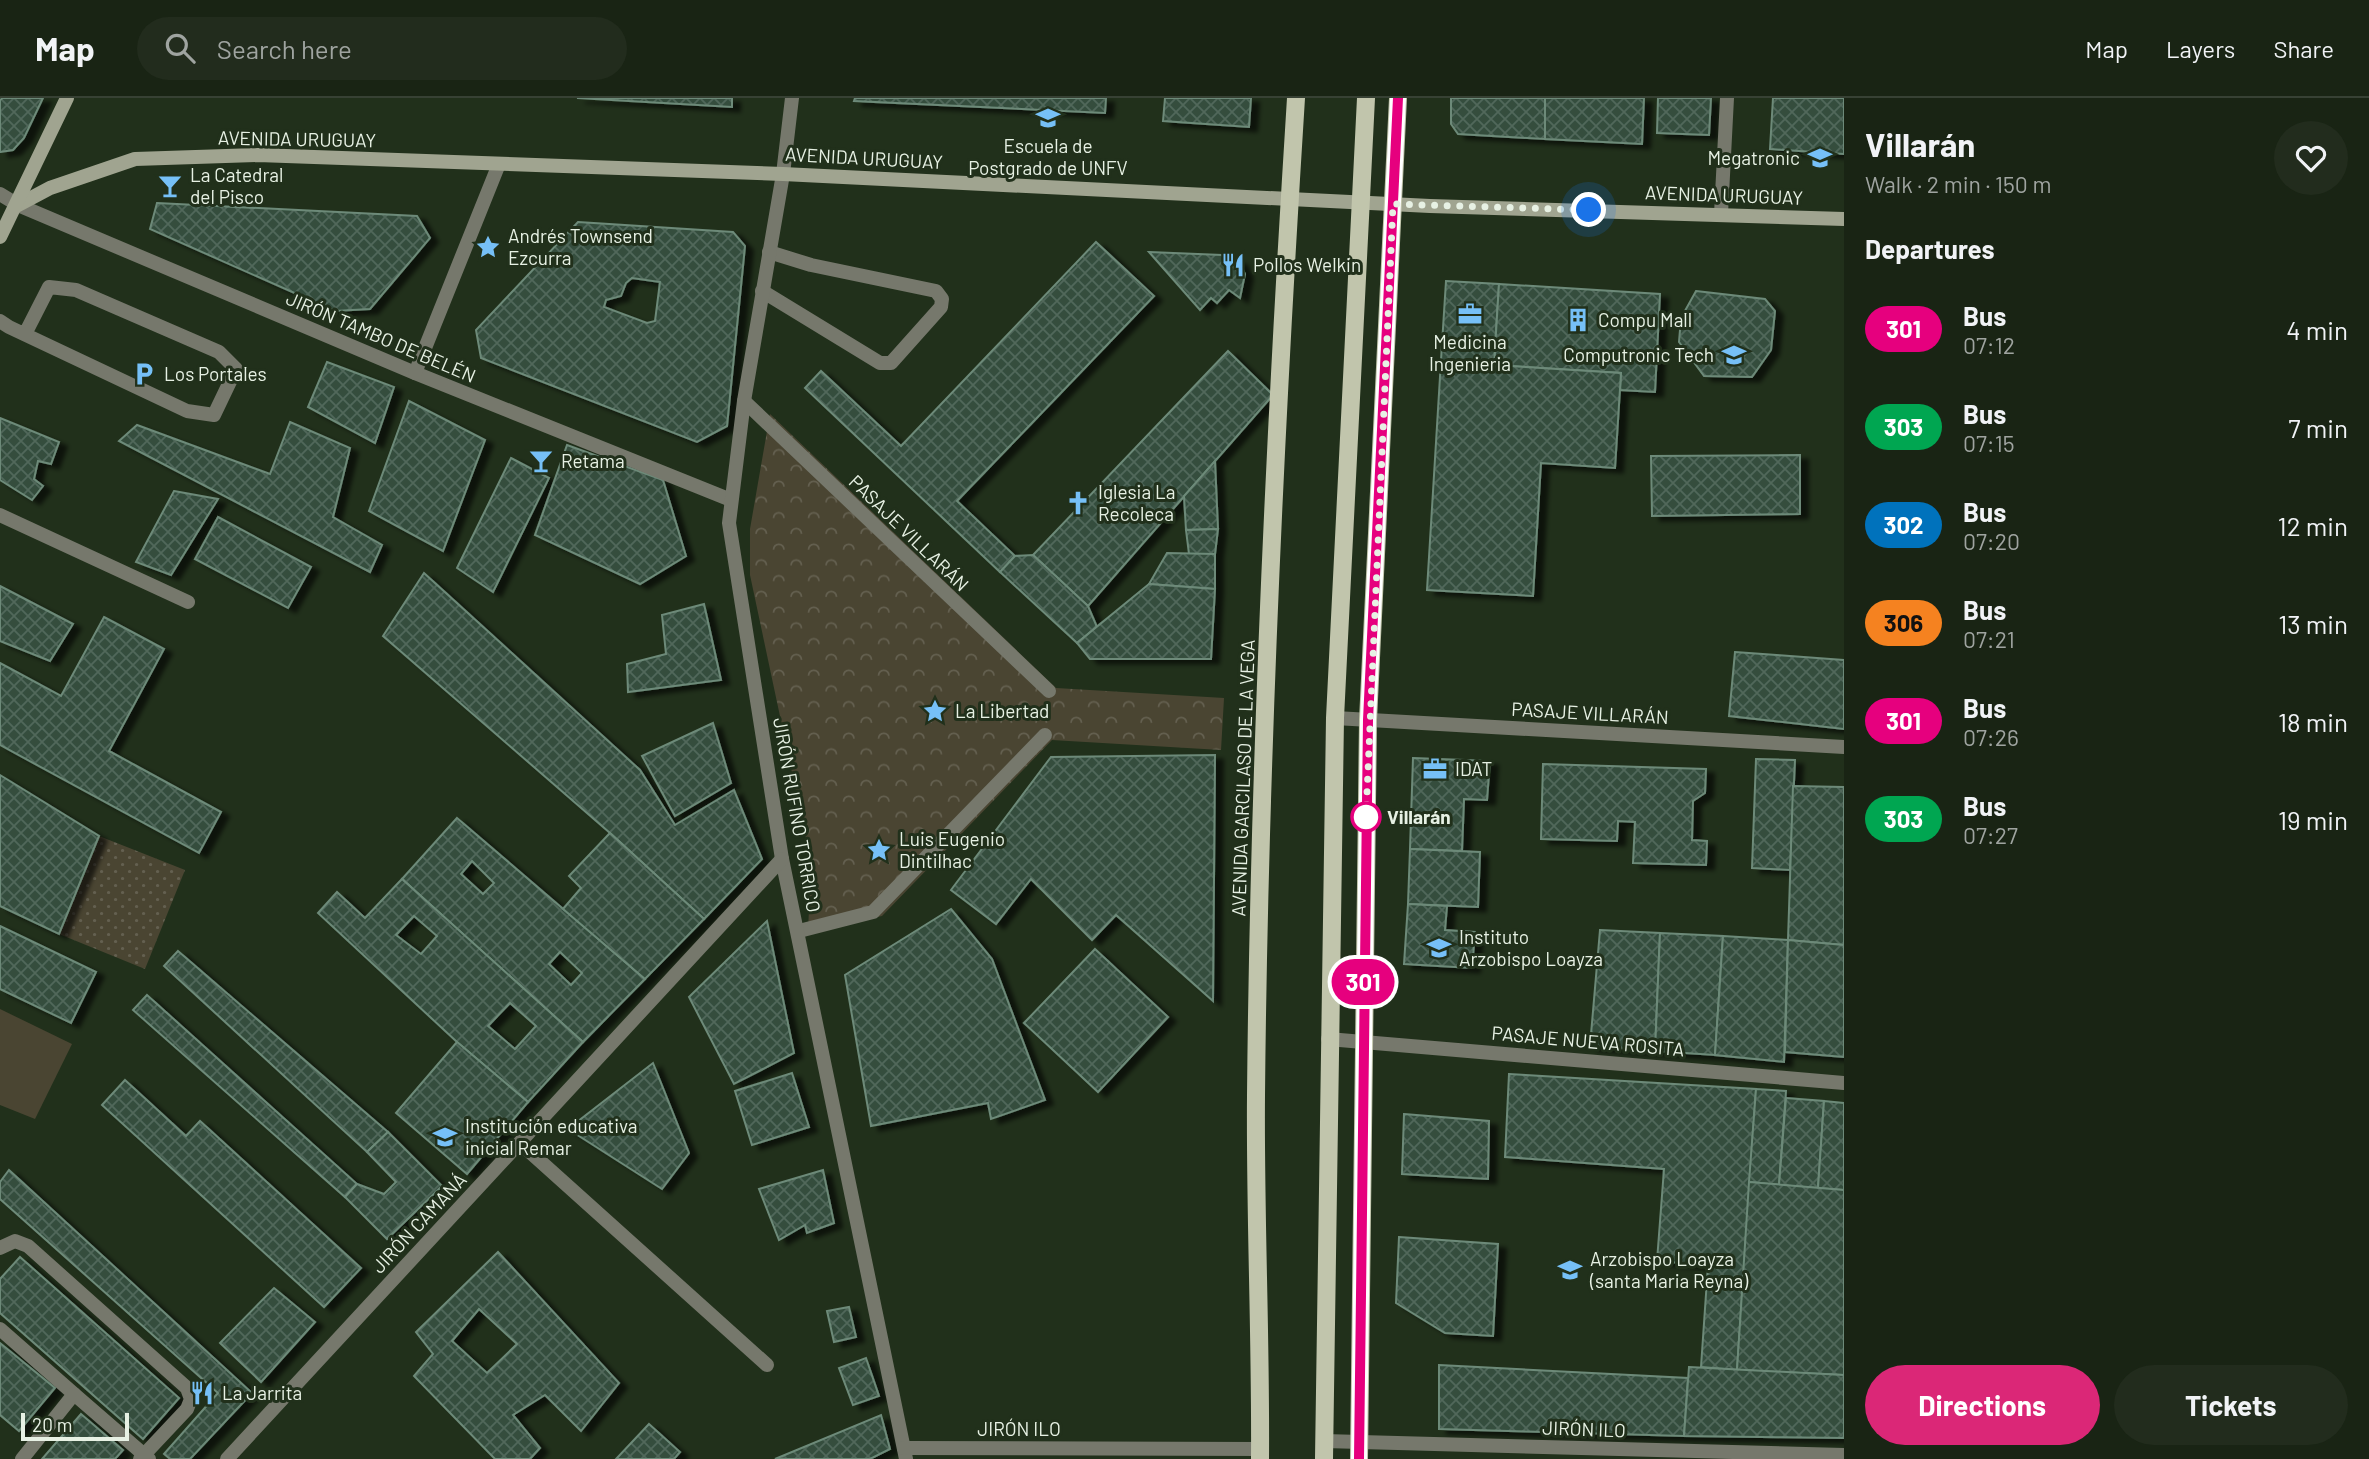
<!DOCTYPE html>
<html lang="en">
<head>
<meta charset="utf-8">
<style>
	body { margin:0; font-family:Barlow,sans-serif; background:#222c1d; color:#f1f3f6; height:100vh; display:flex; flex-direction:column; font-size:26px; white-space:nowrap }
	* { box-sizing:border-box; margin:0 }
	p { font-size:23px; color:#9fa4a0 }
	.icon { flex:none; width:38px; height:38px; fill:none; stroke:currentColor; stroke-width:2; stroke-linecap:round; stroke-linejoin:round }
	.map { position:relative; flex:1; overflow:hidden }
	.sheet { display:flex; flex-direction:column; background:#192414; width:525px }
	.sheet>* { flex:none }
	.badge { padding:0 14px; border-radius:23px; font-size:24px; line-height:46px }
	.scale { position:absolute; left:21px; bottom:18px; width:108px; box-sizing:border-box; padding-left:7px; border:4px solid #e7f1e4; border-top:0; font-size:19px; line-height:24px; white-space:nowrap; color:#e7f1e4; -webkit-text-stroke:5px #21301b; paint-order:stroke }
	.you { position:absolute; width:35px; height:35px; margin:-18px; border:5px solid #fff; border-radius:50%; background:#1a73e8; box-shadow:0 0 0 10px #1a73e833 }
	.map>.badge { position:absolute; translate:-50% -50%; box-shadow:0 0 0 4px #fff }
	h2 { padding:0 21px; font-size:26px; line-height:63px }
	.round { display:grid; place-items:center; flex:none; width:74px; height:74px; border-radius:37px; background:#222c1d }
	.overview { display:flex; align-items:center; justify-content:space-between; height:119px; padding:0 21px }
	h1 { font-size:33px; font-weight:700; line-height:52px }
	.cta { display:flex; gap:14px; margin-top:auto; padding:14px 21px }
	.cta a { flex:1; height:80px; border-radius:42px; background:#db2777; color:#fff; font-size:28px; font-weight:700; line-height:80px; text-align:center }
	.cta a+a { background:#222c1d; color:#f1f3f6 }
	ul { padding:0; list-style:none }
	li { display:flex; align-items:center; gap:21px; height:98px; padding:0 21px }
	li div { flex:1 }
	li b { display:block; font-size:26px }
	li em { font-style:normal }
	li .badge { min-width:77px; font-weight:700; text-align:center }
	header { display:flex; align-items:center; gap:42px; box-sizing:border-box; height:98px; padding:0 35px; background:#192414; border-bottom:2px solid #374134 }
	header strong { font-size:33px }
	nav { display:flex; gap:38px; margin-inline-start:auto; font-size:24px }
	.search { width:490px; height:63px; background:#222c1d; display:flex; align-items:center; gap:18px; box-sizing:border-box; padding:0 24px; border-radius:38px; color:#9fa4a0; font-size:26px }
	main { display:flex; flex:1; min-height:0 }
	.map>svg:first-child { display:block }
	.grass { fill:url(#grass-dots) }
	.park { fill:url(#park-crowns) }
	.pitch { fill:#4a4532 }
	.building { fill:url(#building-cross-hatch); stroke:#6d8a79; stroke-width:2; fill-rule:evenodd; filter:url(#shadow) }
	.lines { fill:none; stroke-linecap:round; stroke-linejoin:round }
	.service { stroke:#76786c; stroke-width:14 }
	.pedestrian { stroke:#76786c; stroke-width:14 }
	.minor { stroke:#76786c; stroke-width:14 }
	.tertiary { stroke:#76786c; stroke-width:14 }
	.secondary { stroke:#a0a490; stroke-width:14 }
	.primary { stroke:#c1c5ac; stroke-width:18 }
	.line-casing { stroke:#fff; stroke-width:16 }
	.line { stroke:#e6007e; stroke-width:10 }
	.walk { stroke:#e7f1e4; stroke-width:7; stroke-dasharray:0 12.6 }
	.stop-dot { fill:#fff; stroke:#e6007e; stroke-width:3.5 }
	.labels { text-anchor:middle; stroke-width:6; stroke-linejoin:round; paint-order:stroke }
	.street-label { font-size:19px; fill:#e7f1e4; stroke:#21301b }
	.poi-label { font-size:19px; fill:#e7f1e4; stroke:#21301b; text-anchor:start }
	.stop-label { font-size:19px; font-weight:bold; fill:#e7f1e4; stroke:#21301b; text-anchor:start }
</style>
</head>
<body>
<header>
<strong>Map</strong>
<div class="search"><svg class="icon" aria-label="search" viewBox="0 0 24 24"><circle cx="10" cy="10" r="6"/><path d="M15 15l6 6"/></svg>Search here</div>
<nav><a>Map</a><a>Layers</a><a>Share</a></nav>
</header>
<main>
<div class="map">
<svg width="1844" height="1361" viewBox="0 0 1844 1361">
	<defs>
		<pattern id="grass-dots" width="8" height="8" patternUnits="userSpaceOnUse" patternTransform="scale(1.75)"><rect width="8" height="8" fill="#4a4532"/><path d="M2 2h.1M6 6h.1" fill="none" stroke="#646050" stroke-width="1.8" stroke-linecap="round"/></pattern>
		<pattern id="park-crowns" width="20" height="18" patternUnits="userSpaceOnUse" patternTransform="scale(1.75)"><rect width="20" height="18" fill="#4a4532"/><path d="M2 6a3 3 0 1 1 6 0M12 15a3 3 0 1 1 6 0" fill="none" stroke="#646050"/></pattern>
		<pattern id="building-cross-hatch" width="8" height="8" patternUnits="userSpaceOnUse" patternTransform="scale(1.75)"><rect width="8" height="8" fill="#344e3e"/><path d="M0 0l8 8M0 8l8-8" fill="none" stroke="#51685a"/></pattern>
		<filter id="shadow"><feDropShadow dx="8" dy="4.5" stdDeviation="2" flood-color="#0009"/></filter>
	</defs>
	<rect width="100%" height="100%" fill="#21301b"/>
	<path class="grass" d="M99,738L185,772L145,871L59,836Z"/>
	<path class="park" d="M770,316L1056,590L1224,600L1221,652L1052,642L882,818L808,834L811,764L750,477V431Z"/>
	<path class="pitch" d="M0,911L72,946L35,1021L0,1007Z"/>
	<g class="building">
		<path d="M3,0H43L24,40L13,52L0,54V2Z"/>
		<path d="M577,0H732V9Z"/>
		<path d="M855,0H1106L1105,15L854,3Z"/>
		<path d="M1165,0H1251L1249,29L1163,23Z"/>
		<path d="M1451,0H1545V41L1458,36L1451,26Z"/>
		<path d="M1545,0H1644L1642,46L1545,41Z"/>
		<path d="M1658,0H1711L1709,37L1657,35Z"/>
		<path d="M1773,0H1844V56L1770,51Z"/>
		<path d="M157,105L417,118L430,140L370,211L335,213L150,131Z"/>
		<path d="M578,124L733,134L745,148L727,328L697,344L481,260L476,232ZM632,180L660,184L655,223L647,225L604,209L606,202L621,198L626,185Z"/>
		<path d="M1096,144L1154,198L957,403L1015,458L1000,474L805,290L821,273L901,348Z"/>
		<path d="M1149,154L1222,157L1239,163L1245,176L1240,200L1229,192L1217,205L1211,200L1200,212Z"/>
		<path d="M1446,183L1499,186L1495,249L1442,246Z"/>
		<path d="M1499,186L1660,196L1655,294L1620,292L1621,275L1494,267Z"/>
		<path d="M1696,193L1765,201L1775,213L1771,252L1752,279L1704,278L1679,244L1681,220Z"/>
		<path d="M1442,246L1495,249L1494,267L1621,275L1615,370L1541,365L1533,498L1427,492Z"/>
		<path d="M1228,253L1273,297L1088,508L1033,457Z"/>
		<path d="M327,264L394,289L375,345L308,309Z"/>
		<path d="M409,303L485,342L443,453L369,413Z"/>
		<path d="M0,320L59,344L51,366L38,363L34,381L43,388L32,402L0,382Z"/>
		<path d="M290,324L350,350L333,419L382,447L370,474L119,343L137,327L270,376Z"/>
		<path d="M567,347L663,382L686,458L640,486L535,437Z"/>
		<path d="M1800,357V416L1652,418L1651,358Z"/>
		<path d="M511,360L549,380L493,494L457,470Z"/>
		<path d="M1215,363L1218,431L1186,432L1184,398Z"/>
		<path d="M174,393L218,401L171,477L136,464Z"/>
		<path d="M218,419L311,469L288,510L195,461Z"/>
		<path d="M1218,431L1215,456H1189L1186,432Z"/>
		<path d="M1167,455L1215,456V491L1149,486Z"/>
		<path d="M1033,457L1088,508L1097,529L1077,545L1000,474L1015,458Z"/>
		<path d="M424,475L640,672L675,727L734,692L762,761L704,821L610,735L383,538Z"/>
		<path d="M1149,486L1215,491L1211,561H1090L1077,545Z"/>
		<path d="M0,488L73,526L50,563L0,543Z"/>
		<path d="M704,506L721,582L628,594L627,566L666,556L662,517Z"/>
		<path d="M104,519L164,551L109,653L221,714L199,755L0,647V565L61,598Z"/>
		<path d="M1735,554L1844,562V631L1729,618Z"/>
		<path d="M713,625L731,685L675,718L642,658Z"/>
		<path d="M1215,657L1213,903L1116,817L1092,842L1031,781L996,826L951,792L1051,659Z"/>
		<path d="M1413,660L1490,663L1487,702L1464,701L1462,753L1410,751Z"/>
		<path d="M1756,661L1795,662L1790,772L1752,770Z"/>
		<path d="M1543,666L1706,671L1705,695L1693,703L1692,742L1707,743L1706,767L1633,765L1635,724L1618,723L1617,743L1541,741Z"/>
		<path d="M0,677L99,738L59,836L0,808Z"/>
		<path d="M1793,688L1844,689V847L1788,842Z"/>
		<path d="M457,720L645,881L583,944L402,781ZM472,763L494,785L483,796L461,776ZM560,854L582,875L571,887L549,866Z"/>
		<path d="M610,735L704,821L645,881L563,811L581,790L569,778Z"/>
		<path d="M1410,751L1480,754L1478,809L1408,806Z"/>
		<path d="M402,781L583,944L528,1004L457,944L318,815L337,794L365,820ZM414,818L437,838L421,856L396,837ZM510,905L536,928L515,951L488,928Z"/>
		<path d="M1408,806L1447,808L1445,832L1475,834L1472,870L1404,866Z"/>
		<path d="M951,811L992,861L1045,1002L991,1021L988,1005L871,1028L845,877Z"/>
		<path d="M767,823L794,955L734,986L689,899Z"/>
		<path d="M0,828L96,874L71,925L0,891Z"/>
		<path d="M1600,832L1660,835L1655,953L1590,948Z"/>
		<path d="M1660,835L1723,838L1715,957L1655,953Z"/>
		<path d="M1723,838L1788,842L1784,964L1715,957Z"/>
		<path d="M1788,842L1844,847V959L1785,954Z"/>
		<path d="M1095,851L1168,919L1098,994L1024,925Z"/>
		<path d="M178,853L388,1034L367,1054L164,868Z"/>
		<path d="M147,897L357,1086L345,1099L133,912Z"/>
		<path d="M457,944L528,1004L467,1076L396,1015Z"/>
		<path d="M653,965L689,1055L662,1091L568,1031Z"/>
		<path d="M792,975L809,1029L752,1047L735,993Z"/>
		<path d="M1509,976L1756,991L1737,1272L1701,1269L1708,1167L1657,1163L1664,1071L1505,1059Z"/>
		<path d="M125,982L186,1038L200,1023L361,1170L324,1209L102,1007Z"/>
		<path d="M1756,991L1786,993L1779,1087L1749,1084Z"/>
		<path d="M1786,1000L1824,1003L1818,1090L1779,1087Z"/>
		<path d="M1824,1003L1844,1005V1092L1818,1090Z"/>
		<path d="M1404,1016L1489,1023L1488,1081L1402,1076Z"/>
		<path d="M388,1034L442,1088L387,1141L345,1099L357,1086L384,1096L396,1084L367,1054Z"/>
		<path d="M9,1072L252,1295L190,1361H170L164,1356L218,1295L0,1101V1084Z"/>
		<path d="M823,1072L834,1125L807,1135L805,1127L779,1142L759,1091Z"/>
		<path d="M1749,1084L1844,1092V1277L1737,1272Z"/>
		<path d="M1399,1139L1498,1146L1493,1238L1445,1235L1396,1205Z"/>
		<path d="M498,1154L619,1285L581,1333L545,1297L513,1317L540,1350L530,1361H495L414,1278L433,1256L416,1234ZM479,1211L517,1246L487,1275L452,1243Z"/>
		<path d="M20,1159L179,1300L143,1341L0,1215V1181Z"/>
		<path d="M274,1190L315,1224L261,1284L220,1245Z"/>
		<path d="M849,1209L856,1239L834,1244L827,1213Z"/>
		<path d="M0,1245L55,1290L19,1333L0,1317Z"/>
		<path d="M866,1260L879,1298L853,1307L839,1270Z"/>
		<path d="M1439,1267L1688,1280L1684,1338L1439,1331Z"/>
		<path d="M1689,1269L1844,1277V1340L1684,1338Z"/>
		<path d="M81,1316L123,1352L115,1361H42Z"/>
		<path d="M881,1317L890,1351L870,1361H775Z"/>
		<path d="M649,1326L680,1354L674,1361H616Z"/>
	</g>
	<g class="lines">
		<g class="service">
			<path d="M762,193L880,265H891L941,209L942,201L936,193L811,167L769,154"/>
			<path d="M0,223L9,229L187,313L214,317L236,271L219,254L76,192L49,189L25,236"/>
			<path d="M0,417L188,504"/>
			<path d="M520,1045L767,1267"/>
			<path d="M0,1150L15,1143L28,1148L187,1290L191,1301L187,1311L140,1361"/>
			<path d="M0,1231L74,1296L22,1361"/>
			<path d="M74,1296L149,1361"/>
		</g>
		<g class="pedestrian">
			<path d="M18,107L415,275L731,402"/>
			<path d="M415,275L499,66"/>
			<path d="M744,303L1049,593"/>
			<path d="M799,833L873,814L1045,637"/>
		</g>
		<g class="minor">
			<path d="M783,76L744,303L729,425L782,761L906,1361"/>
			<path d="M0,96L18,107"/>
			<path d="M1721,116L1727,0"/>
			<path d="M1335,620L1844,649"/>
			<path d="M1328,941L1844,985"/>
			<path d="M1324,1343L1844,1357"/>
			<path d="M904,1350L1260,1351"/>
			<path d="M227,1361L782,761"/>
		</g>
		<path class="tertiary" d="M783,76L792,0"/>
		<g class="secondary">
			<path d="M18,107L50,90L135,61L258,57L783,76L1430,108L1844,121"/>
			<path d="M0,139L67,0"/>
		</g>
		<g class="primary">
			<path d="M1260,1361C1261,1240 1255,1119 1256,998C1259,665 1275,332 1296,0"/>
			<path d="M1324,1361L1335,620L1366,0"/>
			<path d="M1359,1361L1368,622L1398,0"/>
		</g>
	</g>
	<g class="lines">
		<g class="line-casing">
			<path id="line" d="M1359,1361L1368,622L1398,0"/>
		</g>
		<use href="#line" class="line"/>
		<path class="walk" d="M1366,719L1393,106L1589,112"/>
	</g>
	<defs>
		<g id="university-bare" transform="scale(1.89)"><path d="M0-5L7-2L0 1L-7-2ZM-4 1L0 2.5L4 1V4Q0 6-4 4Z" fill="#76c0f7" stroke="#21301b" stroke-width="2.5" paint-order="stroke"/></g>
		<g id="school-bare" transform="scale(1.89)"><path d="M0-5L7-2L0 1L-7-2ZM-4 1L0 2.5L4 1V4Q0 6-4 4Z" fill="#76c0f7" stroke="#21301b" stroke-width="2.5" paint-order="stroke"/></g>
		<g id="bar-bare" transform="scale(1.89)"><path d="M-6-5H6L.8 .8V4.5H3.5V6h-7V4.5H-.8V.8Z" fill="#76c0f7" stroke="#21301b" stroke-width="2.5" paint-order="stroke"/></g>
		<g id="sight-bare" transform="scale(1.89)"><path d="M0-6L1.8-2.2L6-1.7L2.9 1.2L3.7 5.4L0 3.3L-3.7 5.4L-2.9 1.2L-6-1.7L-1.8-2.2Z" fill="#76c0f7" stroke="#21301b" stroke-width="2.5" paint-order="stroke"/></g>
		<g id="restaurant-bare" transform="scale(1.89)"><path d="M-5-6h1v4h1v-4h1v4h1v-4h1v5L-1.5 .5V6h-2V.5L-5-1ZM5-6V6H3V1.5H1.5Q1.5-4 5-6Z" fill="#76c0f7" stroke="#21301b" stroke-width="2.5" paint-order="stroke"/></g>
		<g id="office-bare" transform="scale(1.89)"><path d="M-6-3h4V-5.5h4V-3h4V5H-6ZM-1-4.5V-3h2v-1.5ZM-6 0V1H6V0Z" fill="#76c0f7" stroke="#21301b" stroke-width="2.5" paint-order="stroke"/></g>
		<g id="building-bare" transform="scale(1.89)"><path d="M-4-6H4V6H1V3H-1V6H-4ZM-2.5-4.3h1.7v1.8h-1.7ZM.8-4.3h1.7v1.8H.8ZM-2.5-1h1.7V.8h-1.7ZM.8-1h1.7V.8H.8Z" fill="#76c0f7" stroke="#21301b" stroke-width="2.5" paint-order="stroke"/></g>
		<g id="parking-bare" transform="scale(1.89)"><path d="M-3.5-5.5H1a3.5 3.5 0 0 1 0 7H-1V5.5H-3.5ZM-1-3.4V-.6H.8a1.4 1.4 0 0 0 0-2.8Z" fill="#76c0f7" stroke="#21301b" stroke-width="2.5" paint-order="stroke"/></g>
		<g id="church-bare" transform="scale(1.89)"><path d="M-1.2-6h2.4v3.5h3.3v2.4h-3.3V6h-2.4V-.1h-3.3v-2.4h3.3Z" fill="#76c0f7" stroke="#21301b" stroke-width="2.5" paint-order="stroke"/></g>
	</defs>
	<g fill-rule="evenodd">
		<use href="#university-bare" x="1048" y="20"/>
		<use href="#school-bare" x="1820" y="60"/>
		<use href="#bar-bare" x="170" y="88"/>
		<use href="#sight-bare" x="488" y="149"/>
		<use href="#restaurant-bare" x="1233" y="167"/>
		<use href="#office-bare" x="1470" y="216"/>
		<use href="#building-bare" x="1578" y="222"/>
		<use href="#school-bare" x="1734" y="257"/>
		<use href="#parking-bare" x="144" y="276"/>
		<use href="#bar-bare" x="541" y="363"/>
		<use href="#church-bare" x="1078" y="405"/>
		<use href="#sight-bare" x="935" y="613"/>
		<use href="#office-bare" x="1435" y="671"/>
		<use href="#sight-bare" x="879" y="752"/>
		<use href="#school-bare" x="1439" y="850"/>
		<use href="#school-bare" x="445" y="1039"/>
		<use href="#school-bare" x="1570" y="1172"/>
		<use href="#restaurant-bare" x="202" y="1295"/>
	</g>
	<circle class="stop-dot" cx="1366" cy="719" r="14"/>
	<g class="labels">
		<g class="street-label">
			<text transform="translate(297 41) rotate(1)" y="7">AVENIDA URUGUAY</text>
			<text transform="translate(864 60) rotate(3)" y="7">AVENIDA URUGUAY</text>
			<text transform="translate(1724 97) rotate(2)" y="7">AVENIDA URUGUAY</text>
			<text transform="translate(381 239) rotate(23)" y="7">JIRÓN TAMBO DE BELÉN</text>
			<text transform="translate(909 435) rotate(44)" y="7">PASAJE VILLARÁN</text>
			<text transform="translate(1590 615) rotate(3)" y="7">PASAJE VILLARÁN</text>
			<text transform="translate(1243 680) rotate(-88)" y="7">AVENIDA GARCILASO DE LA VEGA</text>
			<text transform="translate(797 717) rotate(80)" y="7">JIRÓN RUFINO TORRICO</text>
			<text transform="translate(1588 943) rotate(5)" y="7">PASAJE NUEVA ROSITA</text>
			<text transform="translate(419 1125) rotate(-47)" y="7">JIRÓN CAMANÁ</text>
			<text x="1019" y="1338">JIRÓN ILO</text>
			<text transform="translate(1584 1331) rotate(2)" y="7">JIRÓN ILO</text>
		</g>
		<g class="poi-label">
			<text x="1048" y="55" text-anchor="middle">Escuela de<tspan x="1048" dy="22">Postgrado de UNFV</tspan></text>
			<text x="1800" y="67" text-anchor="end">Megatronic</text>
			<text x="190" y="84">La Catedral<tspan x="190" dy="22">del Pisco</tspan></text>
			<text x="508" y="145">Andrés Townsend<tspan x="508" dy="22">Ezcurra</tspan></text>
			<text x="1253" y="174">Pollos Welkin</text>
			<text x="1598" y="229">Compu Mall</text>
			<text x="1470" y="251" text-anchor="middle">Medicina<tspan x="1470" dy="22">Ingenieria</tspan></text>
			<text x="1714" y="264" text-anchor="end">Computronic Tech</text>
			<text x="164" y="283">Los Portales</text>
			<text x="561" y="370">Retama</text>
			<text x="1098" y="401">Iglesia La<tspan x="1098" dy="22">Recoleca</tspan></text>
			<text x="955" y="620">La Libertad</text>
			<text x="1455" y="678">IDAT</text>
			<text x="899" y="748">Luis Eugenio<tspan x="899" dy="22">Dintilhac</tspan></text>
			<text x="1459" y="846">Instituto<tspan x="1459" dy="22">Arzobispo Loayza</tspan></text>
			<text x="465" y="1035">Institución educativa<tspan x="465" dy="22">inicial Remar</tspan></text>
			<text x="1590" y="1168">Arzobispo Loayza<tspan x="1590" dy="22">(santa Maria Reyna)</tspan></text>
			<text x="222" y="1302">La Jarrita</text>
		</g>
		<g class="stop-label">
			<text x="1387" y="726">Villarán</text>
		</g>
	</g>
</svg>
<div class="scale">20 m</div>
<div class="you" style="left:1589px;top:112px"></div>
<b class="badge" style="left:1363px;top:884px;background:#e6007e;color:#fff">301</b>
</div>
<section class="sheet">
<div class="overview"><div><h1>Villarán</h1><p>Walk · 2 min · 150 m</p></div><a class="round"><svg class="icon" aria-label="heart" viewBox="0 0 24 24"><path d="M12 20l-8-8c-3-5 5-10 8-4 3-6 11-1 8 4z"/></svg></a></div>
<h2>Departures</h2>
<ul>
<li><span class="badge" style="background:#e6007e;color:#fff">301</span><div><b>Bus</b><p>07:12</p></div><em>4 min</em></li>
<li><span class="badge" style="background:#00a651;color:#fff">303</span><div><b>Bus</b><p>07:15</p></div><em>7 min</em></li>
<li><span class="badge" style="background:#0072bc;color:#fff">302</span><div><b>Bus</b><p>07:20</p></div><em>12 min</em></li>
<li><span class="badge" style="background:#f58220;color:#111">306</span><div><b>Bus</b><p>07:21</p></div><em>13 min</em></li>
<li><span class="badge" style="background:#e6007e;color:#fff">301</span><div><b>Bus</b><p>07:26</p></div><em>18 min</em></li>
<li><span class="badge" style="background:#00a651;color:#fff">303</span><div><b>Bus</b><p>07:27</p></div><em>19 min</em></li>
</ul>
<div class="cta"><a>Directions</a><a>Tickets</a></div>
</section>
</main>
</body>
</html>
